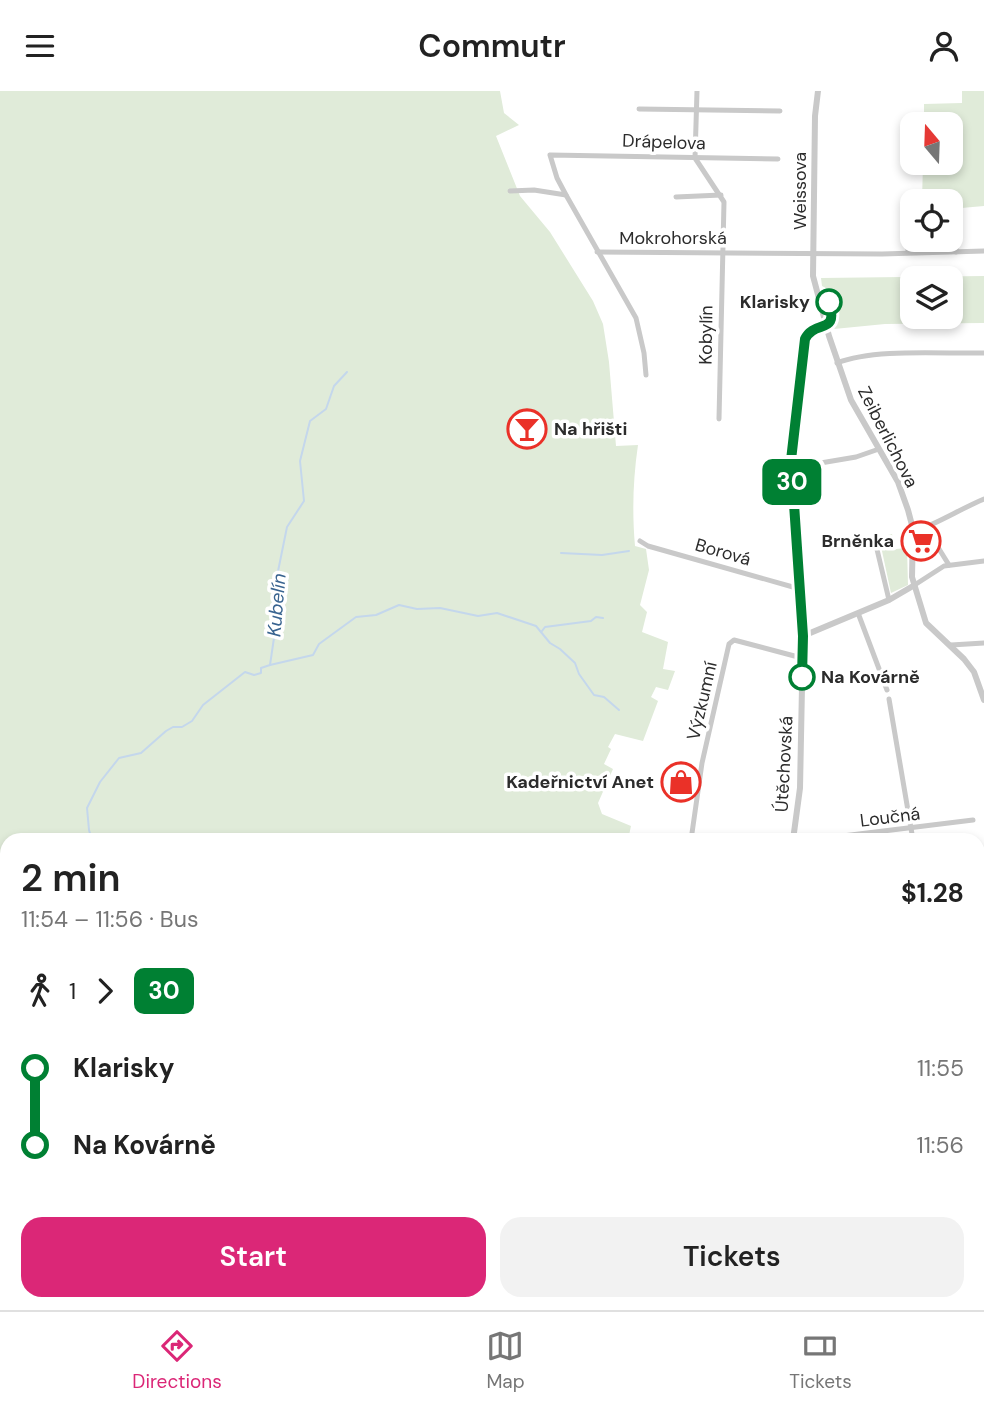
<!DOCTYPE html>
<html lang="en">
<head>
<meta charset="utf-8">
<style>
	body { margin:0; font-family:"DM Sans",sans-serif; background:#f2f2f2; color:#222; height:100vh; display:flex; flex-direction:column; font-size:26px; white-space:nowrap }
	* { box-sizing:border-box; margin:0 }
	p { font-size:23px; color:#767676 }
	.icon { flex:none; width:38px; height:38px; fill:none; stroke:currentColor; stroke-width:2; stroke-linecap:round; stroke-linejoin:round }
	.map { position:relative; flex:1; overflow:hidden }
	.side { position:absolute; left:0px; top:742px; width:985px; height:478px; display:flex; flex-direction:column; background:#fff; border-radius:21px 21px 0 0; box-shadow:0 4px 10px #0003 }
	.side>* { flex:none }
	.badge { padding:0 14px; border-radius:10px; font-size:24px; line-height:46px }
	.needle { width:46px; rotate:341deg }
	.controls { position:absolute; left:900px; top:21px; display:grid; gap:14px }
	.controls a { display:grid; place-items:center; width:63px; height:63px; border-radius:14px; background:#fff; box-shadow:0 4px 10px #0003; font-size:35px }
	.map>.badge { position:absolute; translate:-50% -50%; box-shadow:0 0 0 4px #fff }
	.legs { display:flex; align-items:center; gap:10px; height:77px; padding:0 21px; font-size:23px }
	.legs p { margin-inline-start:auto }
	.overview { display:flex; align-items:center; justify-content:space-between; height:119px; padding:0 21px }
	h1 { font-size:38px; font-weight:600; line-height:52px }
	.action { display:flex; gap:14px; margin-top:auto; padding:14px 21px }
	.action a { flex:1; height:80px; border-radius:21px; background:#db2777; color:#fff; font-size:28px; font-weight:600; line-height:80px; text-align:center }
	.action a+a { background:#f2f2f2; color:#222 }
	ul { padding:0 21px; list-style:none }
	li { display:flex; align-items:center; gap:24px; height:77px; font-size:26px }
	li i { display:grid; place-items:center; width:10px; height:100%; margin:0 9px; background:currentColor }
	li i::after { content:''; width:18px; height:18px; margin:-9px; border:5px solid; border-radius:50%; background:#fff }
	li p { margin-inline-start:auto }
	li:first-child i { background:linear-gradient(#0000 50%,currentColor 0) }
	li:last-child i { background:linear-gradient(currentColor 50%,#0000 0) }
	header { display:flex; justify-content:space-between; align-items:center; height:91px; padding:0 21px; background:#fff; font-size:32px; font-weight:600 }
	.menu { display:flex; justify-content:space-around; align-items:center; height:98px; border-top:2px solid #e0e0e0; background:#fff; font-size:19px; color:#767676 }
	.menu a { display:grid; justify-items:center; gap:4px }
	.menu .on { color:#db2777 }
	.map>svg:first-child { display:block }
	.green { fill:#e0ebd9; fill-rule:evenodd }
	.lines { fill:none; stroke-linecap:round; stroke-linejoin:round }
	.stream { stroke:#c4d7ec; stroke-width:2 }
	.minor { stroke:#c9c9c9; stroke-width:5 }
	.tertiary { stroke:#c9c9c9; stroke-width:6 }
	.line-1-casing { stroke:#fff; stroke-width:16 }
	.line-1 { stroke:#008033; stroke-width:10 }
	.stop-1-dot { fill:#fff; stroke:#008033; stroke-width:3.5 }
	.labels { text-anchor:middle; stroke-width:7; stroke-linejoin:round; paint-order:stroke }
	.street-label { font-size:18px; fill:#2c2c2c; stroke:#fff }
	.stop-label { font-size:18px; font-weight:bold; fill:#2c2c2c; stroke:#fff; text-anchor:end }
	.poi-label { font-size:18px; font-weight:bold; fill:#2c2c2c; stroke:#fff; text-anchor:end }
	.water-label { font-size:19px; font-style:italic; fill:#396490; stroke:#fff }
</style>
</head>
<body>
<header><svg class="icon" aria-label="menu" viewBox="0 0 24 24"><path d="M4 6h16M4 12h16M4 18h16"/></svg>Commutr<svg class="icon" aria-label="person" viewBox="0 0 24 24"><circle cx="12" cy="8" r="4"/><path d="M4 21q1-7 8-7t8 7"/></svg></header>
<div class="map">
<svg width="984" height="1219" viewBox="0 0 984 1219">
	<rect width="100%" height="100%" fill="#fff"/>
	<g class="green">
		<path d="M0,0H500L504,22L519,34L496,45L520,105L550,141L593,210L603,233L609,271L616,355L638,354C633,388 632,421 635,455L646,458L649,479L640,514L647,521L642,541L668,551L663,578L675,580L668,599L656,596L651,606L658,610L643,650L615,643L608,656L611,658L604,673L613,678L598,712L602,723L631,735L628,749H7V1213H359L358,1219H0Z"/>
		<path d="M962,0H984V115L950,118V110H922L923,72H950V33H924V13L962,12Z"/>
		<path d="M984,185V232L885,233L834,238C836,220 839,203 822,195L821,187ZM912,187H950V226H912Z"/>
		<path d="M892,443L896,458L907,457L908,494L891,502L879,446Z"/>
		<path d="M984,961V1063L978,1059V962Z"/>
		<path d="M978,1125L984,1128V1219H907V1213H978Z"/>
		<path d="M364,1213H575L585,1219H362Z"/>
		<path d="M619,1213H715L717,1219H628Z"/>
	</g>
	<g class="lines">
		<g class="stream">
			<path d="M561,462L602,464L629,460"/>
			<path d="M542,540L545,536L591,530L596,526L603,527"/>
			<path d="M270,574L313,564L319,553L356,526L376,524L399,514L417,518L440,517L478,525L497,522L536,535L550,552L560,558L575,572L579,583L594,604L604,606L619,619"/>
			<path d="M92,749L89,739L87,717L100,691L119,667L141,662L166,640L173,636H182L192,630L203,614L245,581L254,584L261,582V577L270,574L279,513L275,495L287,436L304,410L300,370L310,330L326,318L334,295L347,281"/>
			<path d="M0,921L7,920"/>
		</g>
		<g class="minor">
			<path d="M697,0L695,67L724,111L719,328"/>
			<path d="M639,18L780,20"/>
			<path d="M510,100L534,99L566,104"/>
			<path d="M676,106L721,104"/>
			<path d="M908,121V161"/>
			<path d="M956,135V161"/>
			<path d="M597,161L882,163L984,160"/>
			<path d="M837,272C875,257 942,263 984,262"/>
			<path d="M646,284L644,262L636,227L566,104L557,87L550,64L778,68"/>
			<path d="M791,377L856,366L879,358"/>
			<path d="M926,437L949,474"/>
			<path d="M913,441C937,433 960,418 984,408"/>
			<path d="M640,450L648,455L800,498"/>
			<path d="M875,450L889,509"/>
			<path d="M913,495L944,475L984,470"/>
			<path d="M858,522L887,599"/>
			<path d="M951,554L984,552"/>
			<path d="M889,608L913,749"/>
			<path d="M691,749L702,672L729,553L734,549L802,567"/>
			<path d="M810,749L973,729"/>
			<path d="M978,854L984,853"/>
		</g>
		<g class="tertiary">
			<path d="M818,0L815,25L813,185L829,245L851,309L898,391L908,419L913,438L912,486L926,532L964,568L974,581L984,609"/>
			<path d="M803,545L889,509L913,495"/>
			<path d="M793,749L800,697L803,545L791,373L805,248L810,241L826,235"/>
			<path d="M739,1219L740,1213"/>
		</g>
	</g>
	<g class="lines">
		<g class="line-1-casing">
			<path id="line-1" d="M802,586L803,545L791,369L805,248C815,228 839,245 829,211"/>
		</g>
		<use href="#line-1" class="line-1"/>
	</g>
	<defs>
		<g id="bar-ring" transform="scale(2.0125)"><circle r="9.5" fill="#fff" stroke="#ea3128" stroke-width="1.5"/><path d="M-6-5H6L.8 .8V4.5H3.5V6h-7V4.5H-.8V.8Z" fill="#ea3128"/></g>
		<g id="supermarket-ring" transform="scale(2.0125)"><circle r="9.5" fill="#fff" stroke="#ea3128" stroke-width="1.5"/><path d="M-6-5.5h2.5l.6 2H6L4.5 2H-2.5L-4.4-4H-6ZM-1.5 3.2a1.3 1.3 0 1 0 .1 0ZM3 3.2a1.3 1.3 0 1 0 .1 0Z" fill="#ea3128"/></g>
		<g id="shop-ring" transform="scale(2.0125)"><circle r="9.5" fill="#fff" stroke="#ea3128" stroke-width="1.5"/><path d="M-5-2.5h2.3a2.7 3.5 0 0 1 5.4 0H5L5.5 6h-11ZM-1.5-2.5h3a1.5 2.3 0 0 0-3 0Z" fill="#ea3128"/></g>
	</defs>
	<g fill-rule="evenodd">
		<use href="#bar-ring" x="527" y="338"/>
		<use href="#supermarket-ring" x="921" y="450"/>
		<use href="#shop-ring" x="681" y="691"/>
	</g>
	<g class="stop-1-dot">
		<circle cx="829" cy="211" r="12"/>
		<circle cx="802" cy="586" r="12"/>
	</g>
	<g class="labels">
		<g class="street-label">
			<text transform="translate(664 51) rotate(2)" y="6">Drápelova</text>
			<text transform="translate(800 100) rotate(-90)" y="6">Weissova</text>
			<text x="673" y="153">Mokrohorská</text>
			<text transform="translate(706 244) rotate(-89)" y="6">Kobylín</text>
			<text transform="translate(888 346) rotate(63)" y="6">Zeiberlichova</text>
			<text transform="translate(723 461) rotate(16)" y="6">Borová</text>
			<text transform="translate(702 610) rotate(-77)" y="6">Výzkumní</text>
			<text transform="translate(784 673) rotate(-87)" y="6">Útěchovská</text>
			<text transform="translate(890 726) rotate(-7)" y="6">Loučná</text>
		</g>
		<g class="stop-label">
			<text x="810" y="217">Klarisky</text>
			<text x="821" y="592" text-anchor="start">Na Kovárně</text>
		</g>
		<g class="poi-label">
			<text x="554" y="344" text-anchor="start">Na hřišti</text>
			<text x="894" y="456">Brněnka</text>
			<text x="654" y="697">Kadeřnictví Anet</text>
		</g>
		<g class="water-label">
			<text transform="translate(276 514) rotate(-85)" y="7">Kubelín</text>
		</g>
	</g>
</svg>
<div class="controls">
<a><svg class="needle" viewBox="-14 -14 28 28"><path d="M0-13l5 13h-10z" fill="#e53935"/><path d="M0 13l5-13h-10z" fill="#767676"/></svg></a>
<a><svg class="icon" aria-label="locate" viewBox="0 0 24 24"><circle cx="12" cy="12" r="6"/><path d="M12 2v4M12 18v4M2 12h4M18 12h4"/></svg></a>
<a><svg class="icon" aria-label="layers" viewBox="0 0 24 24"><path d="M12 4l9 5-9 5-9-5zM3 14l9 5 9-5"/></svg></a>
</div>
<b class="badge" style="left:792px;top:391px;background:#008033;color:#fff">30</b>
<section class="side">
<div class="overview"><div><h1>2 min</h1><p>11:54 – 11:56 · Bus</p></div><b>$1.28</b></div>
<div class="legs"><svg class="icon" aria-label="walk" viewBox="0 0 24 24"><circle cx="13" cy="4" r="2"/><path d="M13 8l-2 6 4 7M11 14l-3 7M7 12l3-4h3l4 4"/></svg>1<svg class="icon" aria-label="forward" viewBox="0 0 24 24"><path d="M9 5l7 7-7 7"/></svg><b class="badge" style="background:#008033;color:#fff">30</b></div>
<ul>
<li><i style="color:#008033"></i><b>Klarisky</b><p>11:55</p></li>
<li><i style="color:#008033"></i><b>Na Kovárně</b><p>11:56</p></li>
</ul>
<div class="action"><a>Start</a><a>Tickets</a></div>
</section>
</div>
<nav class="menu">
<a class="on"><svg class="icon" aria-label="directions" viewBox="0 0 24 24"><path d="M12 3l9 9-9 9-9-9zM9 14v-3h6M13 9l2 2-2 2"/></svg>Directions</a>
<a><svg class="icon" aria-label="map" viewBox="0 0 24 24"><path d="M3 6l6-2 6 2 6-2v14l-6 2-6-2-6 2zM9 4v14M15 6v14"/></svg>Map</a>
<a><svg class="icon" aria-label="tickets" viewBox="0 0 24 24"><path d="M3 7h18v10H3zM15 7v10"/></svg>Tickets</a>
</nav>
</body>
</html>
